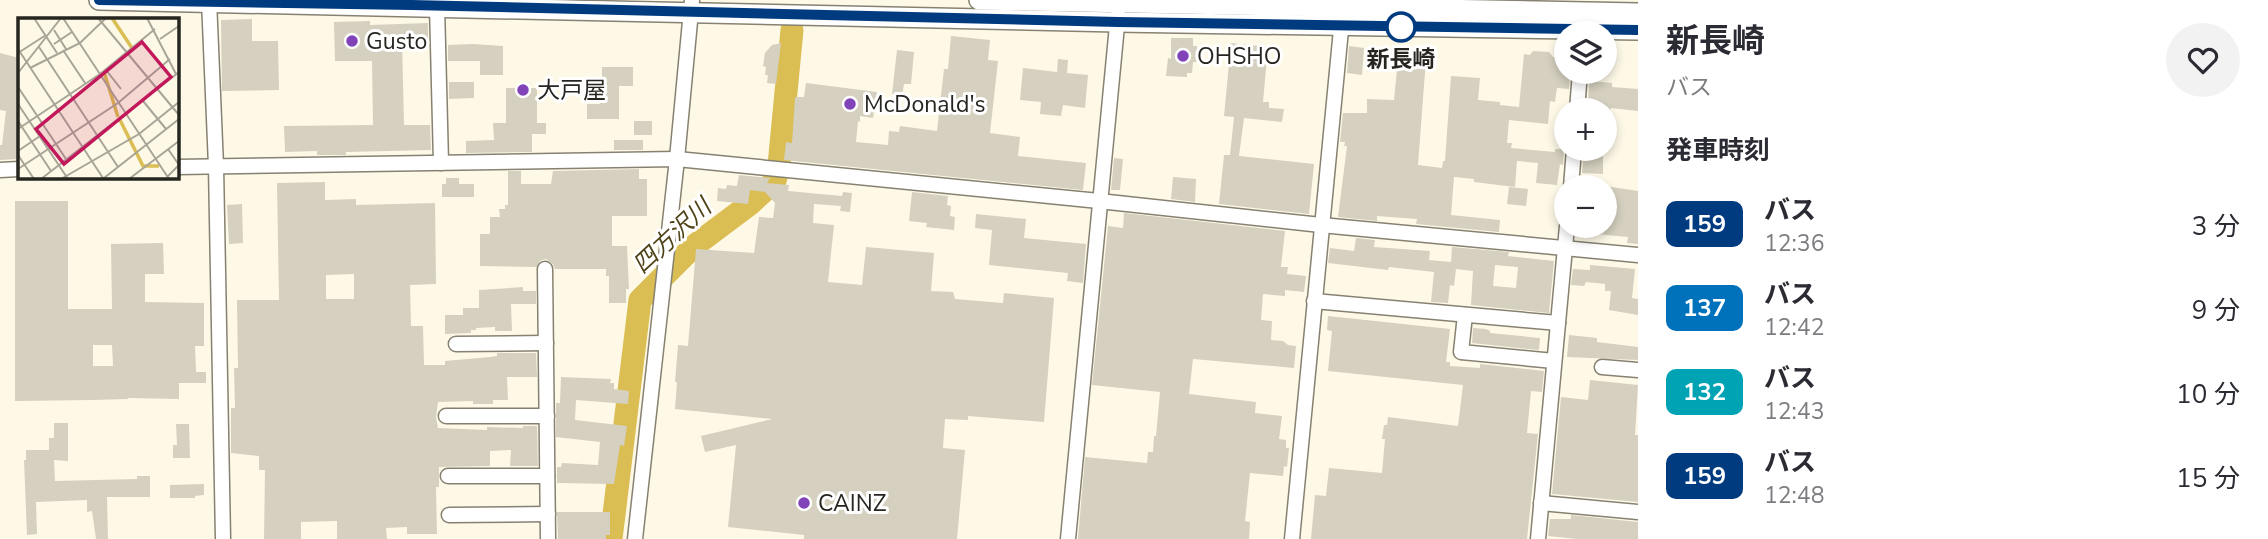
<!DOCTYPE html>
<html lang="ja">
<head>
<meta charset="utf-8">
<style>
	body { margin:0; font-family:"Nunito Sans","Noto Sans JP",sans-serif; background:#f2f2f3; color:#2b2b33; height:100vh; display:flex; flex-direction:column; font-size:26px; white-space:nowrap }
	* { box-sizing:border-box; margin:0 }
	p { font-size:23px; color:#7c7c81 }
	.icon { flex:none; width:38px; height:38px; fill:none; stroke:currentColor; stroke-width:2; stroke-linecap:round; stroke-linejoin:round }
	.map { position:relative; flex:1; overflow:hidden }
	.details { display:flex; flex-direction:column; background:#fff; width:630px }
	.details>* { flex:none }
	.badge { padding:0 14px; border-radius:10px; font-size:24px; line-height:46px }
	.controls { position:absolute; left:1554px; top:21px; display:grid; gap:14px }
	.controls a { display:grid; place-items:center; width:63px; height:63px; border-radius:50%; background:#fff; box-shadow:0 4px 10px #0003; font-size:35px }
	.map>.badge { position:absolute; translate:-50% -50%; box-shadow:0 0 0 4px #fff }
	h2 { padding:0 28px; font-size:26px; line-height:63px }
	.round { display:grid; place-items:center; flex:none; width:74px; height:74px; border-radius:37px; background:#f2f2f3 }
	.head { display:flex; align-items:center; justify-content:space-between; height:119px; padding:0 28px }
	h1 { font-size:33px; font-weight:700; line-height:52px }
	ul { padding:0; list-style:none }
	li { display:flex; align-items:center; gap:21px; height:84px; padding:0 28px }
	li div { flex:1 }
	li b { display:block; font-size:26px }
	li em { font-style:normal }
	li .badge { min-width:77px; font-weight:700; text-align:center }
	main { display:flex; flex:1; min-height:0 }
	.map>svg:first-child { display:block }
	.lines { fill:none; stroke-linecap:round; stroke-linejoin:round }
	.river { stroke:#dabe53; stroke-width:23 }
	.building { fill:#d5d0bf; fill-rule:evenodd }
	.minor-casing { stroke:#868171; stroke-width:17 }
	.highway-casing { stroke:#868171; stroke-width:22 }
	.minor { stroke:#fff; stroke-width:14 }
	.highway { stroke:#fff; stroke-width:19 }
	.line-casing { stroke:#fff; stroke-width:16 }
	.line { stroke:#003b80; stroke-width:10 }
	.stop-dot { fill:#fff; stroke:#003b80; stroke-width:3.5 }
	.poi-dot { fill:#8043b8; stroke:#fff; stroke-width:2.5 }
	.labels { text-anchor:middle; stroke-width:6; stroke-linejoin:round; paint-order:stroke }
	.poi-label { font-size:23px; fill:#27251f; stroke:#fff; text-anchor:start }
	.stop-label { font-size:23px; font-weight:bold; fill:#27251f; stroke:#fff }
	.water-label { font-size:24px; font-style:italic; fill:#4f4317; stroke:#fff }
	.inset-river { fill:none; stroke:#dabe53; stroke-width:3.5 }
	.inset-road { fill:none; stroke:#a8a497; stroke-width:2 }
	.view { fill:#c2185b; fill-opacity:0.15; stroke:#c2185b; stroke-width:3.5 }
	.inset-edge { fill:none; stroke:#27251f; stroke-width:3.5 }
</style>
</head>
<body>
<main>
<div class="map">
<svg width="1638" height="539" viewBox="0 0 1638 539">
	<rect width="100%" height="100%" fill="#fef9e7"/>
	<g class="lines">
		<path class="river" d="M611,539L640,300L694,246L750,204L775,181L779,165L792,30"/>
	</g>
	<g class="building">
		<path d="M252,19V41H278L279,90L222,91L221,20Z"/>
		<path d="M370,21V25L428,23V47H421V41H402L404,125H430L431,150L346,152V155H317V151L285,152L284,126L373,125L372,61H335L334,22Z"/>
		<path d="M951,36L990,40L988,60L998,61L990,133L1020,137L1018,156L1086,163L1083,190L784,160L786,142L792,143L795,97H804L806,83L877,92L873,118L860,116V122L858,121L856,142L888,145L889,131L899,132L900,126L937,131L944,69H948Z"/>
		<path d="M1171,38H1193V46H1197V62H1193L1192,73H1187V77L1166,76L1168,58L1171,59Z"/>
		<path d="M781,43L776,84L767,83L768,75H765L766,67L763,66L765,53L772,45Z"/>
		<path d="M1231,43L1268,47L1263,102H1269V108L1284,109L1282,122L1244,118L1239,156L1314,164L1309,214L1219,204L1224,155H1230L1234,117L1224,116Z"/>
		<path d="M473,44L503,46V75H480V61H448V45Z"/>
		<path d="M1349,46L1364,48L1362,75L1347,73Z"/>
		<path d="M1399,49L1418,51L1426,59L1418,165L1442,168L1443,161H1445L1451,76L1480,78L1478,100L1500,102V105L1519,107L1524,54L1530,55L1533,51L1549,52L1553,57L1566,58V72H1570L1569,89L1557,88L1555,102L1550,101L1548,124L1509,120L1507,143H1512L1511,148L1555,152V149H1564L1563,165L1560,164L1557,185L1536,183L1538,163L1517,161L1515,187L1474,182V179L1454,177L1451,215L1500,220L1499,232L1416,224L1417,219L1377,216V221L1338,217L1347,146H1344L1345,142H1340L1343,113H1367V99L1394,100Z"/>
		<path d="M897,50L914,52L911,84H904L902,96L892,94Z"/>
		<path d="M0,53L19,58V159L0,160V145H2L6,111L0,110Z"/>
		<path d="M1058,59L1068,60L1067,73L1088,75L1085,108L1063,105L1061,116L1040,114L1041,102L1020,100L1023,68L1057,72Z"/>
		<path d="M602,67H633V86H619V119H587V104H600V97H602Z"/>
		<path d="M1589,81L1612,83V87L1638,89V111L1611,108L1610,110H1588Z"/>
		<path d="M449,82H474V98L449,99Z"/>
		<path d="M506,88H537V123H546V134H532V152L466,153V141L494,140L493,123H506Z"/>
		<rect x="634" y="121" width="18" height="14"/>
		<rect x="614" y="140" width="29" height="10"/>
		<path d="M1584,149H1603V174L1582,173Z"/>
		<path d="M1114,158L1123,159L1120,190H1111Z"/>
		<path d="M639,169V179H647V216H612V246H627L629,289H626V303H609V276H606V269H555L553,264L546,259L540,261L536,267L480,266V234H490V217H500L499,209H505V205H508V171H521V184H551L553,171Z"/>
		<path d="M739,175L770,178L767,183L789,185L788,191L842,196L843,192L852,193L850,212L840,211L841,206L814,204L813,223L834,225L828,282L862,285L866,247L934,253L931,291L953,292L955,299L1003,303L1004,293L1054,298L1044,422L968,416V420L945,419L943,448L965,450L957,539H804V535L728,527L736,445L705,452L701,436L772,419L675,409L677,382H675L678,345L688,346L696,249L754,253L759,217L773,218L775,203L765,192L750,190L748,204L717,201L718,188L726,189L727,185L737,186Z"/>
		<path d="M1173,177L1196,179L1195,202L1171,199Z"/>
		<path d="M446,178H459V184H474V197H442V184H446Z"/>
		<path d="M325,182V200L356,199V205L435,203L436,284L410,285L411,326H423L424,365H445V361L490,357L497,356V353H536L537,377H507L508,400H493V404H473V401L438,402L436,417L438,428L487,430V427L523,428V426H537L538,466H510L511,450L490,451V466L439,467V487H436L437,534H407V527L386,528L387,539H337V521L301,522V539H264L265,470H259V456L231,453V408H235L234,368H238L237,300H279L277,183ZM354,274V299H326V275Z"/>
		<path d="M1605,186L1638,191V244L1627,243L1628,237L1585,233V226H1605Z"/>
		<path d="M1509,187L1528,189L1526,206L1507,204Z"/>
		<path d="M912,192L948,196L947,205L951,206L950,216L955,217L954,230L926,227L927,223L909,221Z"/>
		<path d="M15,201H68V309H112L111,244L163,243L164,274H145V302L204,303V346H195L196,372H206V383H179V399L128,398V399L93,400L15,401ZM93,345H112L113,366H93Z"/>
		<path d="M242,204L243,243L229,244L227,205Z"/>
		<path d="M1124,213L1285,231L1281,267H1288L1287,274L1306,276L1304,292L1285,290V296L1263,294L1261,320L1272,321L1271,340L1283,341L1288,345L1296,346L1294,368L1193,359L1189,394L1256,402L1255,413L1282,416L1279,439L1286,440V448H1289L1287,467L1284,466L1283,476L1250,473L1245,521L1250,522L1249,539H1078L1085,457L1147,463L1148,452H1153L1154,436H1156L1160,392L1092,385L1108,226L1123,228Z"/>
		<path d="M976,214L1026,219L1024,238L1086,244L1083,283L1067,281L1068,273L989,265L992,230L975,228Z"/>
		<path d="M1356,238L1375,240L1374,247L1430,251L1429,260L1451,262L1452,247L1509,252L1508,256L1554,261L1549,313L1471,305L1473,271L1456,269L1454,286L1450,285L1448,303L1431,302L1434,272L1389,267L1388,270L1328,263L1330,248L1354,251ZM1495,265L1518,267L1516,288L1493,286Z"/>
		<path d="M1590,265L1635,269L1632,298L1638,299V315L1609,310L1611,291H1605V284L1586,282L1584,286L1571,285L1573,269L1590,270Z"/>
		<path d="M523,287V291H536V304H511L512,331H495V327L476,328V330H471V333L445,334V315H463V308H479V290Z"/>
		<path d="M1328,316L1450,329L1446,362H1450V366L1480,368V364L1544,371L1542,392L1531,391L1527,433L1538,434L1527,539H1311L1315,495L1326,496L1329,468L1382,473L1385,439H1382L1384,425H1387L1388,417L1458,426L1463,385L1328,371L1332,331L1327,330Z"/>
		<path d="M1473,328L1486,329L1490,331V333L1540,338L1539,350L1472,343Z"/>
		<path d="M1569,335L1597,338V342L1638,347V360L1567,357Z"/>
		<path d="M561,377L611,379L610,383H614V389L629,391L628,404L576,400L575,420L627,426L624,446L620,445L614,484L557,483V467H561L562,463L598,465L600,442L556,437V403H560Z"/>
		<path d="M1590,380L1638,385L1635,435H1638V502L1552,494L1561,397L1588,400Z"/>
		<path d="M54,423H68V461L54,460L55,481L137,479V476H150V497H107L108,539H96L92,511L87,512V500L36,502L37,534L27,535L24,460H26V450H49V438H54Z"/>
		<path d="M176,424H189L190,458H173V445H177Z"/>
		<path d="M204,484V495L195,496V498H170V485Z"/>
		<path d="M557,512H610V535H606V539H558Z"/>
		<path d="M1571,515L1638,522V539H1577L1548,536L1550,519H1571Z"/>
	</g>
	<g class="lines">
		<g class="minor-casing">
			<g id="minor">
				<path d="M209,0L216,166L223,539"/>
				<path d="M437,6L441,163"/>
				<path d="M1577,110L1580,72"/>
				<path d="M177,167L677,159L1099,201L1321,225L1638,255"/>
				<path d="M0,170L19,169"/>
				<path d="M1571,187L1574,149"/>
				<path d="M545,269L548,539"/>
				<path d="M1314,301L1558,323"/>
				<path d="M1465,315L1461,352L1554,361"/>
				<path d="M456,344L546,343"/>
				<path d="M1602,367L1638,370"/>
				<path d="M446,416H547"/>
				<path d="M448,476H547"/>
				<path d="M1541,503L1638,512"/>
				<path d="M449,515L548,514"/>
				<path d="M635,539L677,159L692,0"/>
				<path d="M1068,539L1118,15"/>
				<path d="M1292,539L1342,19"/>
				<path d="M1538,539L1567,226"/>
			</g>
		</g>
		<g class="highway-casing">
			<g id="highway">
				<path d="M99,0L1117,22L1638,30"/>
				<path d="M979,0L1638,13"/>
			</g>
		</g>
		<use href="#minor" class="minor"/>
		<use href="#highway" class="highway"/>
	</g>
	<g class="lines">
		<g class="line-casing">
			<path id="line" d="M99,0L412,5L1118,22L1638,30"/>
		</g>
		<use href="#line" class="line"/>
	</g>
	<circle class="stop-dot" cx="1401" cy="27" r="14"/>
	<g class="poi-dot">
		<circle cx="352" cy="41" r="7"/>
		<circle cx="1183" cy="56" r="7"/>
		<circle cx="523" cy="90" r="7"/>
		<circle cx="850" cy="104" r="7"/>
		<circle cx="804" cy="503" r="7"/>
	</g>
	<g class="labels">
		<g class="poi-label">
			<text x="366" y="49">Gusto</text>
			<text x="1197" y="64">OHSHO</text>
			<text x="537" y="98">大戸屋</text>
			<text x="864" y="112">McDonald's</text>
			<text x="818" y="511">CAINZ</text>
		</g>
		<g class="stop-label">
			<text x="1401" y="67">新長崎</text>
		</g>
		<g class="water-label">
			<text transform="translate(672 236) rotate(-43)" y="8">四方沢川</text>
		</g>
	</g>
	<g transform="translate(18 18)">
		<rect width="161" height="161" fill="#fef9e7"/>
		<path class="inset-river" d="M94,0L114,30M86,54L100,99M102,102L125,148H141"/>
		<path class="inset-road" d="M16,0L39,35M45,0L151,161M80,0L161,97M129,0L158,56M36,12L48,31M142,21L161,8M36,26L54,14M21,29L100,149M0,31L85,160M45,32L67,65M0,35L28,17M12,50L62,25L88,0M88,52L103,71M0,55L43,0M0,69L48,141M125,83L148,111M0,86L50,161M0,103L33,153M0,111L82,56L137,11M0,133L22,118M0,137L16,161M0,151L100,85L152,41M149,159L161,147L150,131M86,160L161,101M23,161L161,54M43,161L121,116L161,84M111,161L161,123"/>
		<path class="view" d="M124,24L153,59L46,146L18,111Z"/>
		<rect width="161" height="161" class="inset-edge"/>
	</g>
</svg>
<div class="controls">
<a><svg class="icon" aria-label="layers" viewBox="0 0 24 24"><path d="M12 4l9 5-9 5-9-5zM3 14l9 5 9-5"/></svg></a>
<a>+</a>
<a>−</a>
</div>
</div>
<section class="details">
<div class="head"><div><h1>新長崎</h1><p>バス</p></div><a class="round"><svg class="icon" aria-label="heart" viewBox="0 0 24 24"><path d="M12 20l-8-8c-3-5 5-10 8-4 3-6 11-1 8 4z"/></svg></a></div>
<h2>発車時刻</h2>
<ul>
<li><span class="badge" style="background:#003b80;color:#fff">159</span><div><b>バス</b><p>12:36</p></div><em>3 分</em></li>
<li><span class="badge" style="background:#0072bc;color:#fff">137</span><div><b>バス</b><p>12:42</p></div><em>9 分</em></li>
<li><span class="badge" style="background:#00a3b4;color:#fff">132</span><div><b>バス</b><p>12:43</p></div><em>10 分</em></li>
<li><span class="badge" style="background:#003b80;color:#fff">159</span><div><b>バス</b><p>12:48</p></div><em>15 分</em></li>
</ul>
</section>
</main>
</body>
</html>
